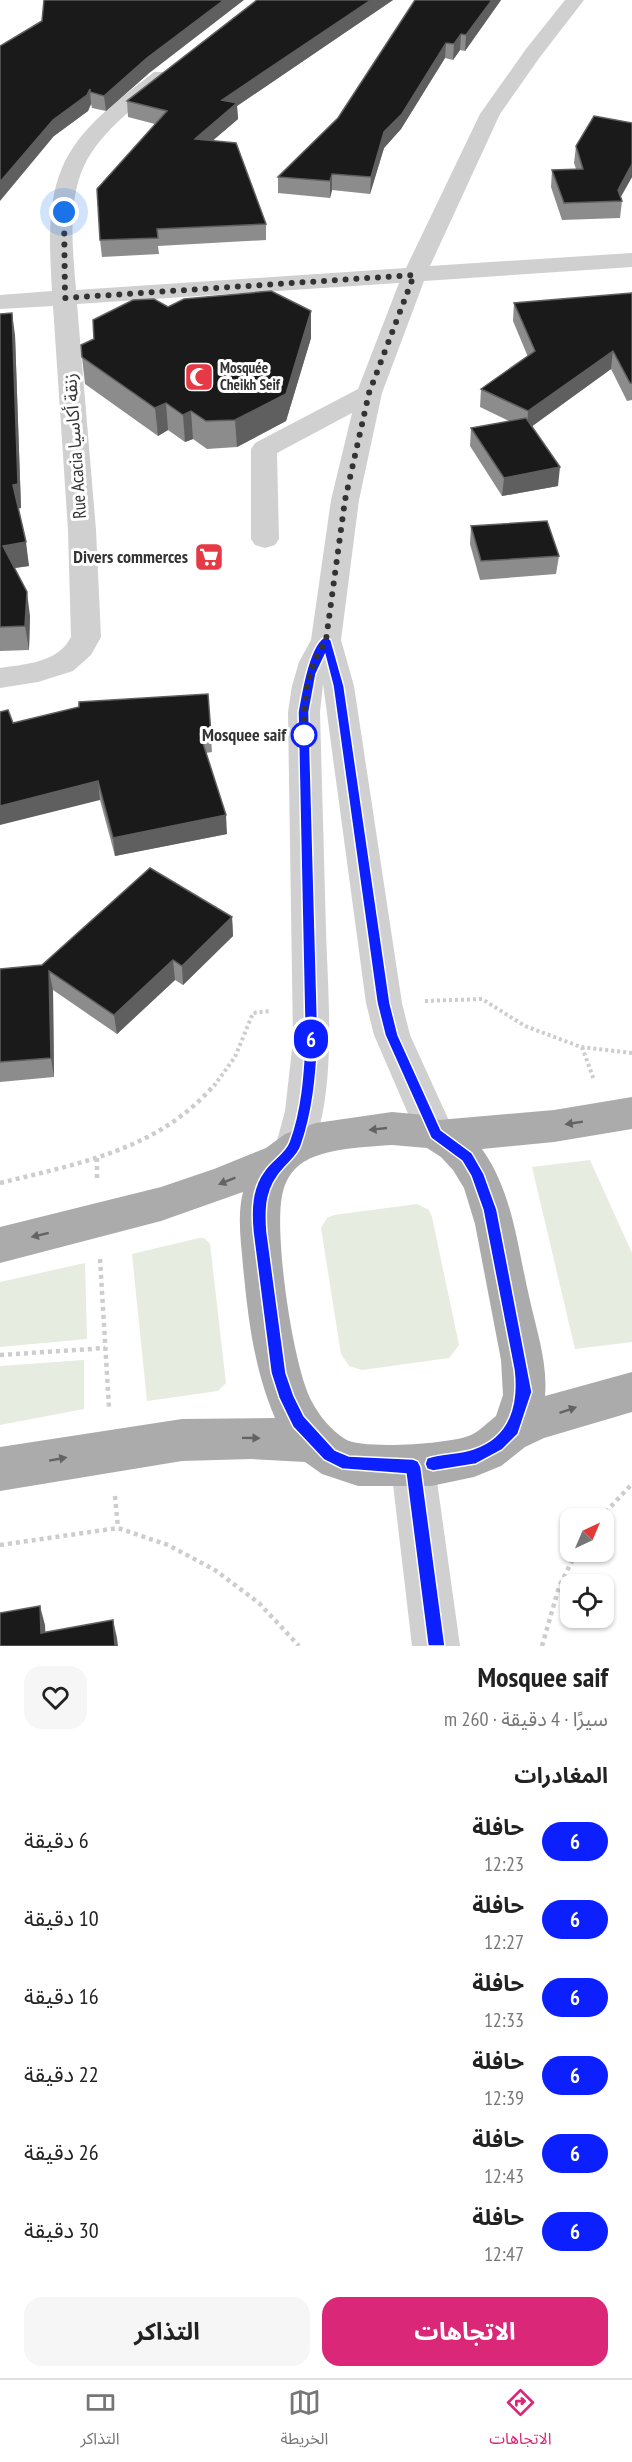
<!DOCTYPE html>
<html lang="ar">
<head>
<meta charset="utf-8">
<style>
	body { margin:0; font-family:"PT Sans Narrow","Noto Sans Arabic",sans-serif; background:#f6f6f6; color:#222; direction:rtl; height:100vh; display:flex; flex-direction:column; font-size:22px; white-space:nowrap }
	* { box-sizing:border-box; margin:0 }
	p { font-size:20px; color:#767676 }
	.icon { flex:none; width:33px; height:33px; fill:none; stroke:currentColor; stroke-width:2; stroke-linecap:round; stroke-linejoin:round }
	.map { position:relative; height:1646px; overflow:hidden; direction:ltr }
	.side { display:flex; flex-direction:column; background:#fff; flex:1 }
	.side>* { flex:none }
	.badge { padding:0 12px; border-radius:20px; font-size:21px; line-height:39px }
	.needle { width:39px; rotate:44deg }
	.tools { position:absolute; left:560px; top:1508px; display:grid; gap:12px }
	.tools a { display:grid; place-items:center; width:54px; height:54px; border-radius:12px; background:#fff; box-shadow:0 2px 4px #0004; font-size:30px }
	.you { position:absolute; width:30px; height:30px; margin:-15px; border:4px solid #fff; border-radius:50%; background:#1a73e8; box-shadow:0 0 0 9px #1a73e833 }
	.map>.badge { position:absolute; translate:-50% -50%; box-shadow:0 0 0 3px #fff }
	h2 { padding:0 24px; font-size:22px; line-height:54px }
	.round { display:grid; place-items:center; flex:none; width:63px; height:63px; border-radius:18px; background:#f6f6f6 }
	.summary { display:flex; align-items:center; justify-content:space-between; height:102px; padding:0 24px }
	h1 { font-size:28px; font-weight:700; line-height:45px }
	.cta { display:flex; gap:12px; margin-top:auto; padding:12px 24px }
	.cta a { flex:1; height:69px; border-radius:18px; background:#db2777; color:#fff; font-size:24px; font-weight:700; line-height:69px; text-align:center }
	.cta a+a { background:#f6f6f6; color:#222 }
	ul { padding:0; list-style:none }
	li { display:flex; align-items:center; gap:18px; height:78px; padding:0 24px }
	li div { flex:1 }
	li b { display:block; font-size:22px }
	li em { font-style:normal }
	li .badge { min-width:66px; font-weight:700; text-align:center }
	.tab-bar { display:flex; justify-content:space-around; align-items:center; height:84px; border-top:2px solid #e0e0e0; background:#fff; font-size:16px; color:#767676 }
	.tab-bar a { display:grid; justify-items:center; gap:3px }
	.tab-bar .on { color:#db2777 }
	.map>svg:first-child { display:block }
	.green { fill:#e6ecdf }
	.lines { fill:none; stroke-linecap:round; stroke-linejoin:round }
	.path-far1 { stroke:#cdcdcd; stroke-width:4; stroke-dasharray:3 3; stroke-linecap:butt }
	.path { stroke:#cdcdcd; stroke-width:4.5; stroke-dasharray:4 4; stroke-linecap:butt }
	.minor { fill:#d0d0d0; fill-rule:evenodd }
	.major { fill:#ababab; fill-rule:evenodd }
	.wall { fill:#8c8c8c }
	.shaded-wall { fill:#5f5f5f }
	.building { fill:#1a1a1a; stroke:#5f5f5f; stroke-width:1.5 }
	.oneway { fill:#636363 }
	.line { fill:#0c20ff; stroke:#fff; stroke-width:1.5 }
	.walk { stroke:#333; stroke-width:6; stroke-dasharray:0 10.8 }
	.stop-dot { fill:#fff; stroke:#0c20ff; stroke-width:3 }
	.labels { text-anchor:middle; stroke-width:6; stroke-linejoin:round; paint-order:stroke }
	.far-poi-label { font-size:15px; font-weight:bold; fill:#333; stroke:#fff; text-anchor:start }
	.street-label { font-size:18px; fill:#333; stroke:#fff }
	.poi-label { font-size:18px; font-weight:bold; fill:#333; stroke:#fff; text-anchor:end }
	.stop-label { font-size:18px; font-weight:bold; fill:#333; stroke:#fff; text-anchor:end }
</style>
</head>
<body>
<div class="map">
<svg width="632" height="1646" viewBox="0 0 632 1646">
	<rect width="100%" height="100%" fill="#fff"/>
	<g class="green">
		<path d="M590,1160L632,1253V1342L575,1349L532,1167Z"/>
		<path d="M417,1204L429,1210L432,1217L459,1345L449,1358L362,1370L349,1366L341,1354L321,1228L327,1218L334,1215Z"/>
		<path d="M199,1238H204L210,1244L226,1383L218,1391L147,1401L132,1254Z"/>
		<path d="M85,1263L87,1339L0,1347V1282Z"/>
		<path d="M84,1360V1409L0,1425V1366Z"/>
	</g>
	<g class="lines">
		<g class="path-far1">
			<path d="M425,1001L482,999L525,1026L581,1047L632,1053"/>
			<path d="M582,1047L594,1080"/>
			<path d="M214,1086L235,1057L253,1013L270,1011"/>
		</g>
		<g class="path">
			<path d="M97,1158V1180"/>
			<path d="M0,1183C80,1163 159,1150 215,1084"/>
			<path d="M100,1259L109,1407"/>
			<path d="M0,1355L105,1348"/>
			<path d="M115,1496L118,1528"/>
			<path d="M600,1518L632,1484"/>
			<path d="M0,1545L118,1528L168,1545L215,1570L259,1603L299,1646"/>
			<path d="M542,1646L559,1587L577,1551"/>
		</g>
		<g class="minor">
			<path d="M565,0H584L540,57L500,114L430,266L632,253V267L424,281L382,393L359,500L341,640L354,686L402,1003L410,1035L455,1134L450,1146L436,1150L422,1146L374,1035L366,1003L323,684L320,712C322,785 324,858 326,930C328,1000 338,1096 308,1160L294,1164L280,1160L275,1148L285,1111L293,1041L288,712L292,686L299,662L311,640L331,500L352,413L277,453L279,539L275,545L265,548L255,545L251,539V449L255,443L358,389L399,283L77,304L96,530L101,637L91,655L73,671L38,682L0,688V668C25,664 58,663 71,637L68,530L53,306L0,309V295L52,291C50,252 46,205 62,168C79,127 121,98 154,72H168L171,76L168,80C139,104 101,130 84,166C67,202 73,251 76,290L406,268L480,114L526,49Z"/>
			<path d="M413,1446L429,1452L435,1467L460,1646H412L391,1467L397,1452Z"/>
		</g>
		<path class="major" d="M632,1097V1129L554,1142L482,1149C513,1193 517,1245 529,1296C536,1329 548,1362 545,1396L632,1372V1412L544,1438L525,1447L501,1466L474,1477L431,1486H358L322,1474L305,1462L251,1459L182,1461L0,1491V1447L182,1419L275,1418C254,1369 248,1318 243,1266C241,1241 237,1216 243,1192L161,1221L0,1263V1227L161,1187L214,1169L266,1148L285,1134L316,1123L392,1112L425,1115L439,1120L554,1110ZM392,1145L427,1148L441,1157L453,1170L464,1188L475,1224L501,1360L503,1395L496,1416C488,1422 480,1431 471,1435C452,1444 361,1450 345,1439C331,1430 320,1417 312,1402C293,1368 274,1235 282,1196C284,1185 288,1176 296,1168C316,1148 364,1147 392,1145Z"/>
	</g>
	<g class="wall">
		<path d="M257,0H393L237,106L238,119L212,141L266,224V240L158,246L159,254L102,257L100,240L155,124L128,117L127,101Z"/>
		<path d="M415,0H501L465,51L460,50L453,60L445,58L401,129L384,148L370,194L332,190L330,198L278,193V177L338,118Z"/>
		<path d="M0,46L148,74L106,111L92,108L91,104L88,111L54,136Z"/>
		<path d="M576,146L632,177L621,197L622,201L620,218L562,220L551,187L552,170L576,169L574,163Z"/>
		<path d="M632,293V400L627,401L611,369L532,426L558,486L502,496L470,446L471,428L509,421L480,407L481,389L528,357L513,321L514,303Z"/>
		<path d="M168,307L311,311V338L286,421L237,447L207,449L193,439L185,442L168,430L158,436L85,384L82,357Z"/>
		<path d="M0,314L15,335L21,508H18L29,566L15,568L30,616L29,650L0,651Z"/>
		<path d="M471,526L559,556L556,574L480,580L470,544Z"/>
		<path d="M208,694L212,752L206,753L227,834L115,856L100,800L13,723L79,707Z"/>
		<path d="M232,917L233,936L183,985L175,980L117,1034L53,990L54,1077L0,1082V969L42,965Z"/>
	</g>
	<g class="shaded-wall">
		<path d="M224,0H244L148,74L106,111L104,96L147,58Z"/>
		<path d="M371,0H393L237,106L238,119L196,155L195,139L222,100Z"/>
		<path d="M492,0H501L465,51L466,35Z"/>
		<path d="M461,34L460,50L453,60L454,44Z"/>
		<path d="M446,43L445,58L401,129L384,148L370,194L371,177L384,132Z"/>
		<path d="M90,89L91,104L88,111L54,136L0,201V182L53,120Z"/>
		<path d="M632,164V177L618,201V190Z"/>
		<path d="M332,174V190L330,198V181Z"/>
		<path d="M311,311V338L286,421L237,447L235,420Z"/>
		<path d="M12,313L15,335L21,508L17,509L13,485Z"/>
		<path d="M613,351L611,369L527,430L528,411Z"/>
		<path d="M166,403L168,430L158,436L155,408Z"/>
		<path d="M191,411L193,439L185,442L183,415Z"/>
		<path d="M560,467L558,486L502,496L504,478Z"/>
		<path d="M26,542L29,566L7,569L3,546Z"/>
		<path d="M27,592L30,616L29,650L25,626Z"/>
		<path d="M98,781L100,800L0,825V806Z"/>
		<path d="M226,815L227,834L115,856L113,838Z"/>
		<path d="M232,917L233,936L183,985L182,966Z"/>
		<path d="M173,960L175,980L117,1034L114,1015Z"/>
		<path d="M49,971L53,990L54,1077L51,1058Z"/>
		<path d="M40,1606L45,1625L46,1646L41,1633Z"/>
		<path d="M113,1620L117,1638L118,1646H115Z"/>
	</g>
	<g class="building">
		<path d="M44,0H224L147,58L104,96L90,92V89L87,95L53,120L0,182V46L42,21Z"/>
		<path d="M257,0H371L222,100L237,103L195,139L236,143L266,224L157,229L158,238L100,240L97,189L167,111L127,101Z"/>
		<path d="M415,0H492L466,35L461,34L454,44L446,43L402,114L384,132L371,177L332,174L330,181L278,177L338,118Z"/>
		<path d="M594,116L632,123V164L618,190L622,201L564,203L552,170L583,169L576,146Z"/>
		<path d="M271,291L311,311L286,394L235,420L206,421L191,411L183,415L166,403L155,408L82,357L81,345L94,339L93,320L133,300L154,299L168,307L184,299Z"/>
		<path d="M632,293V383H630L613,351L528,411L481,389L535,351L514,303Z"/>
		<path d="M12,313L18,484L13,485L26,542L3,546L27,592L25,626L0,627V314Z"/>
		<path d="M526,418L560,467L504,478L471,428Z"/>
		<path d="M547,521L559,556L481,561L471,526Z"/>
		<path d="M208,694L211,734H200L226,815L113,838L98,781L0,806V712L8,710L13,723L79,707V702Z"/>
		<path d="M150,868L232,917L182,966L173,960L114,1015L49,971L51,1058L0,1062V969L42,965Z"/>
		<path d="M40,1606L41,1633L113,1620L115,1646H0V1613Z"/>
	</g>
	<defs><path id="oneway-solid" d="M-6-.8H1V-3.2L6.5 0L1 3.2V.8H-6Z" transform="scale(1.5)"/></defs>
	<g class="oneway">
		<use href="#oneway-solid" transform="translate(574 1123) rotate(171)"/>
		<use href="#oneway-solid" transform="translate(378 1129) rotate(174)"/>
		<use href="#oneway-solid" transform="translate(227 1181) rotate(158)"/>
		<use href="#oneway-solid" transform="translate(40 1235) rotate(166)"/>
		<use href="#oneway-solid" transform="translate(568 1410) rotate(-19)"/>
		<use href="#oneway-solid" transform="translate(251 1438) rotate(1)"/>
		<use href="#oneway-solid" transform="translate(58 1459) rotate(-10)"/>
	</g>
	<path class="line" d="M326,636L331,640L344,686L390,1003L398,1035L441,1130L472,1153L484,1174L497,1210L532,1392L518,1434L502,1450L476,1464L433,1471L427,1469L425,1464L427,1458C442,1453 458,1454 473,1449C510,1437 518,1404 514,1370L483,1210L471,1176L462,1161L431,1138L385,1035L377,1003L333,686L325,655L316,674L309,712L318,1041C316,1077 313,1112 301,1146C298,1155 290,1161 284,1168C266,1187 265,1207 267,1232L286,1373L294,1396L304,1416L335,1450L349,1456L413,1459L418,1461L421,1467L445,1646H428L406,1474L342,1469L324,1460L293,1427L279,1398L271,1373L253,1232C251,1211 251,1188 265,1170C272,1160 285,1153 289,1142C301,1110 303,1075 305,1041L298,712C301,695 309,643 326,636Z"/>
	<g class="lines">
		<path class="walk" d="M64,212L65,298L414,275L369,393L345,500L326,640L314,662L307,686L304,712V739V735"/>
	</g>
	<defs>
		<g id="mosque-square" transform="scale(1.5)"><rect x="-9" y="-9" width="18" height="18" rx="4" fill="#e63946" stroke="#fff"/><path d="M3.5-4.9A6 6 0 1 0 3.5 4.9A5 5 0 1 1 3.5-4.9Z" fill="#fff"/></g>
		<g id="supermarket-square" transform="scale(1.5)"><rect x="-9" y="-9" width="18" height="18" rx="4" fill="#e63946" stroke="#fff"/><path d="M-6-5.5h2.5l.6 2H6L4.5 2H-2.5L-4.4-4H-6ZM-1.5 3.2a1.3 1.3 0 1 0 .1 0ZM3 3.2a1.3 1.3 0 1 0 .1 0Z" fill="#fff"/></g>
	</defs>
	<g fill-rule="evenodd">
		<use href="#mosque-square" x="199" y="377"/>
		<use href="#supermarket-square" x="209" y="557"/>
	</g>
	<circle class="stop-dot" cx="304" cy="735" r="12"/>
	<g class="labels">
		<g class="far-poi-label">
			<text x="220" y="373">Mosquée<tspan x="220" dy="17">Cheikh Seif</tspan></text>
		</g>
		<g class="street-label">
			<text transform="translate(75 446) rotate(-94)" y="6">Rue Acacia زنقة أكاسيا</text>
		</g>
		<g class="poi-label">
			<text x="188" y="563">Divers commerces</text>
		</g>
		<g class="stop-label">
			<text x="286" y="741">Mosquee saif</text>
		</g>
	</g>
</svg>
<div class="tools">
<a><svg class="needle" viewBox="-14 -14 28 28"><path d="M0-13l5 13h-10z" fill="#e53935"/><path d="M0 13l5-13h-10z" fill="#767676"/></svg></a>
<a><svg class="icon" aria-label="locate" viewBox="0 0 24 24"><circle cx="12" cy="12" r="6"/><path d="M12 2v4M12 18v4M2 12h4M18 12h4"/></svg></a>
</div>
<div class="you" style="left:64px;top:212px"></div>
<b class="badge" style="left:311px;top:1039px;background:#0c20ff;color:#fff">6</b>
</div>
<section class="side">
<div class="summary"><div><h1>Mosquee saif</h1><p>سيرًا · 4 دقيقة · 260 m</p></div><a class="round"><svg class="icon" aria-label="heart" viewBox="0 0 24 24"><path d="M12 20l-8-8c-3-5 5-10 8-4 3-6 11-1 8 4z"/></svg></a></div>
<h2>المغادرات</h2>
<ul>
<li><span class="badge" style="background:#0c20ff;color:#fff">6</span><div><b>حافلة</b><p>12:23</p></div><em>6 دقيقة</em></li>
<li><span class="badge" style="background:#0c20ff;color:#fff">6</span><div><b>حافلة</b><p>12:27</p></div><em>10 دقيقة</em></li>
<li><span class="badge" style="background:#0c20ff;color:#fff">6</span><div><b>حافلة</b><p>12:33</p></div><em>16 دقيقة</em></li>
<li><span class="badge" style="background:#0c20ff;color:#fff">6</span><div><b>حافلة</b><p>12:39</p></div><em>22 دقيقة</em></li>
<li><span class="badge" style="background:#0c20ff;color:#fff">6</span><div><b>حافلة</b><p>12:43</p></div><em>26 دقيقة</em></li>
<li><span class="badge" style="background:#0c20ff;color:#fff">6</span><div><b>حافلة</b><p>12:47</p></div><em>30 دقيقة</em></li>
</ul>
<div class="cta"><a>الاتجاهات</a><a>التذاكر</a></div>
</section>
<nav class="tab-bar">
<a class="on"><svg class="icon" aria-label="directions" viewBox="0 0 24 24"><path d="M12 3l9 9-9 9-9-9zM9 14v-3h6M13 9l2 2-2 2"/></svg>الاتجاهات</a>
<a><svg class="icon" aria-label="map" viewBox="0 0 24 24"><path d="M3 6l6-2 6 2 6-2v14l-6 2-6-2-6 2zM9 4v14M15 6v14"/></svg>الخريطة</a>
<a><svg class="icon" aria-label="tickets" viewBox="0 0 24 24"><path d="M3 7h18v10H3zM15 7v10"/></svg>التذاكر</a>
</nav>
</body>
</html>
